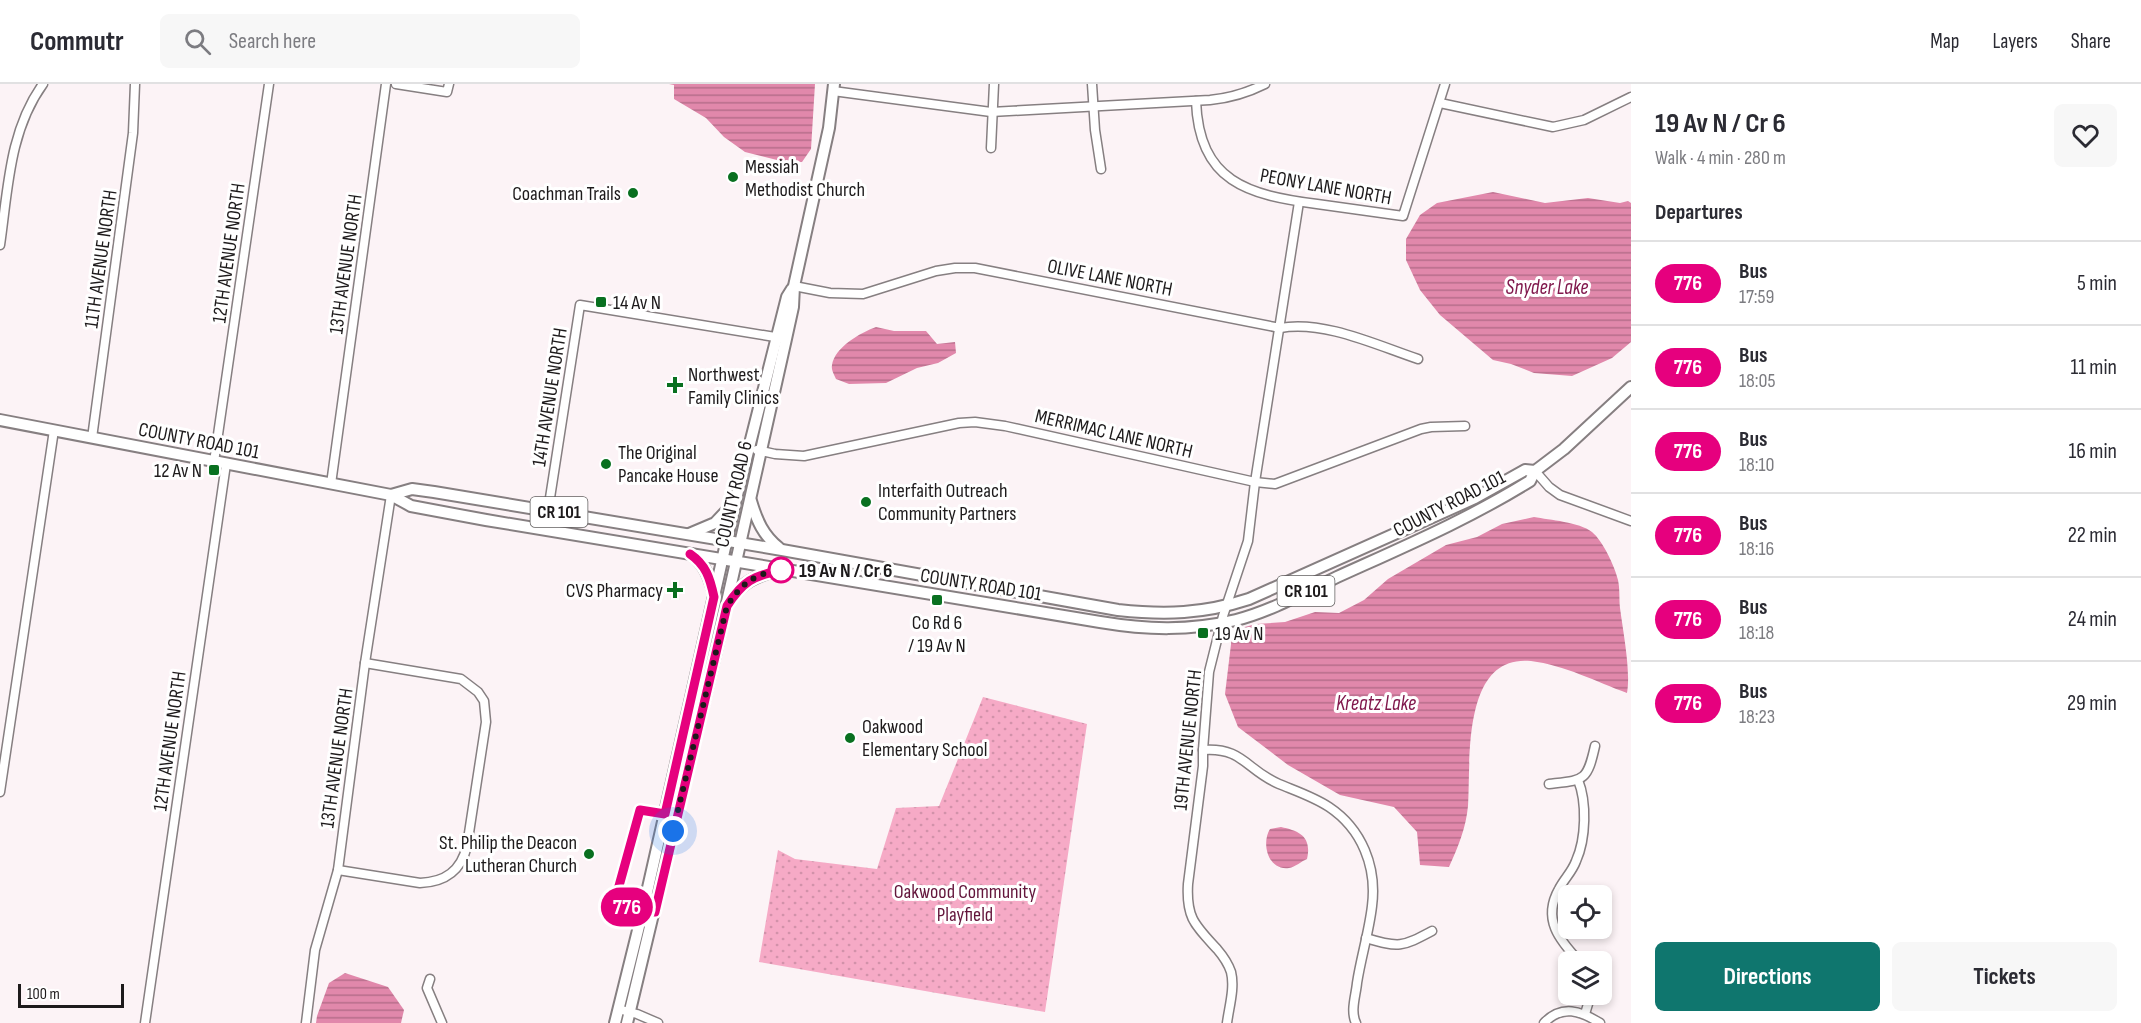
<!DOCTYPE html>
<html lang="en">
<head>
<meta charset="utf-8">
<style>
	body { margin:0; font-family:"Sofia Sans Condensed",sans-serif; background:#f7f7f7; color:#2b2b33; height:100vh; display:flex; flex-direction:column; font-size:22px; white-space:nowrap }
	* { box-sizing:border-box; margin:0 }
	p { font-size:20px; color:#7c7c81 }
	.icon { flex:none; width:33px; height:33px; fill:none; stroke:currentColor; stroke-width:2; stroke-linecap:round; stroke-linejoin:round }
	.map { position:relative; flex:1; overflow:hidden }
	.panel { display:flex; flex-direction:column; background:#fff; width:510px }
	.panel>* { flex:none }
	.badge { padding:0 12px; border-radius:20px; font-size:21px; line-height:39px }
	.tools { position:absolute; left:1558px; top:801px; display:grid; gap:12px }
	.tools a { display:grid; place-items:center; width:54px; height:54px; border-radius:9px; background:#fff; box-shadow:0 3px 9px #0003; font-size:30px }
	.scale { position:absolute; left:18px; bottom:15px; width:106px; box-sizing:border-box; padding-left:6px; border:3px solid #1d1a1b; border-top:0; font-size:16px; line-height:21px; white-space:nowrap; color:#1d1a1b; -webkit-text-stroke:4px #fff; paint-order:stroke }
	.you { position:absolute; width:30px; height:30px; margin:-15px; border:4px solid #fff; border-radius:50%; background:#1a73e8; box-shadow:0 0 0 9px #1a73e833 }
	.map>.badge { position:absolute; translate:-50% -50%; box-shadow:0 0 0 3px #fff }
	h2 { padding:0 24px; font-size:22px; line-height:54px }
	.round { display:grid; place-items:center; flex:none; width:63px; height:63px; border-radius:9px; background:#f7f7f7 }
	.headline { display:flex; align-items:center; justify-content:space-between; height:102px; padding:0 24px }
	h1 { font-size:28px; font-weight:700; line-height:45px }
	.action { display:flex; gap:12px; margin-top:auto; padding:12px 24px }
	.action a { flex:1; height:69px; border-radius:9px; background:#0f766e; color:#fff; font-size:24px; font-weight:700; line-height:69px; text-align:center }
	.action a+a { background:#f7f7f7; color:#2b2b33 }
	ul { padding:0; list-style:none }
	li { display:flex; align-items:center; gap:18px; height:84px; padding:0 24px; border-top:2px solid #e1e1e2 }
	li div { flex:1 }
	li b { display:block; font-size:22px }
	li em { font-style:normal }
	li .badge { min-width:66px; font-weight:700; text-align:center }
	header { display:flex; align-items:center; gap:36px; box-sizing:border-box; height:84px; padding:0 30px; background:#fff; border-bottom:2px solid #e1e1e2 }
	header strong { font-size:28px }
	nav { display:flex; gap:33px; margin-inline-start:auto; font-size:21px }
	.search { width:420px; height:54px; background:#f7f7f7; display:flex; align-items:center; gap:15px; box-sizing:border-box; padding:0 21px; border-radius:9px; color:#7c7c81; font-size:22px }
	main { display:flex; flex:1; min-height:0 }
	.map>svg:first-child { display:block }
	.park { fill:url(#park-dots) }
	.water { fill:url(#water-rules) }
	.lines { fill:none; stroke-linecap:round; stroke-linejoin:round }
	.minor-casing { stroke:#867f81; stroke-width:11 }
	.major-casing { stroke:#867f81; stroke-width:14 }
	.minor { stroke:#fff; stroke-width:8 }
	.major { stroke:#fff; stroke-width:10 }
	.line-casing { stroke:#fff; stroke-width:14 }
	.line { stroke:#e6007e; stroke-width:9 }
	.walk { stroke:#1d1a1b; stroke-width:6; stroke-dasharray:0 10.8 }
	.poi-dot { fill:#097020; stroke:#fff; stroke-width:2 }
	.stop-dot { fill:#fff; stroke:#e6007e; stroke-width:3 }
	.labels { text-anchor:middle; stroke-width:6; stroke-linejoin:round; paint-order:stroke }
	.shield { fill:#fff; stroke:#615f5f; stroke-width:1.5 }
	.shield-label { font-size:18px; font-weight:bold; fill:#1d1a1b }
	.poi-label { font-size:20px; fill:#1d1a1b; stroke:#fff; text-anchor:start }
	.street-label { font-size:20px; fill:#1d1a1b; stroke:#fff }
	.stop-label { font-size:20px; font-weight:bold; fill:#1d1a1b; stroke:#fff; text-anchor:start }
	.park-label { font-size:20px; fill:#63153b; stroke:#fff }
	.water-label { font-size:21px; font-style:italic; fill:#81194d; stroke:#fff }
</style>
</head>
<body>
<header>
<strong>Commutr</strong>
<div class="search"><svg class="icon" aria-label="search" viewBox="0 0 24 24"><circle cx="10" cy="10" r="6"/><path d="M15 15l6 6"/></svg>Search here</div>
<nav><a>Map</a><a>Layers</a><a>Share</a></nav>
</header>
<main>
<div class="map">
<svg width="1631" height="939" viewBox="0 0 1631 939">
	<defs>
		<pattern id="park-dots" width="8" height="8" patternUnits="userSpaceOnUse" patternTransform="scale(1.5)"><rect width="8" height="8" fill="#f6aac6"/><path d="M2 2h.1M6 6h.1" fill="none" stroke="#d292aa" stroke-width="1.8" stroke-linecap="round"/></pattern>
		<pattern id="water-rules" width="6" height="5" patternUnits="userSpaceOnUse" patternTransform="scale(1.5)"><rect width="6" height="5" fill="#e188ab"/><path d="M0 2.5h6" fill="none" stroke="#b66e8a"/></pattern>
	</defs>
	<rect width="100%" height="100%" fill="#fcf3f6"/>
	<path class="park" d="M983,613L1087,640L1045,928L759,878L778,766L795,775L877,785L896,724L939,722Z"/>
	<g class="water">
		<path d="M669,0H815L811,65L802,78L781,77L745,68L724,53L706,34L674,15V1Z"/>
		<path d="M1493,108L1545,119L1588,114L1620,119L1628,117L1631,119V258L1612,274L1572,292L1534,289L1511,280L1493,276L1440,231L1420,206L1406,176V155L1420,131L1437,119Z"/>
		<path d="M876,243L894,247H926L937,260L955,258L956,269L938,279L917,284L886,299L849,300L836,295C834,290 831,286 832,281C835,263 860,249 876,243Z"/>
		<path d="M1534,433C1550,436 1579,438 1592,448C1603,457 1615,483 1618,496C1620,505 1619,515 1620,524C1623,547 1631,588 1627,609C1597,598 1564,581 1531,577C1461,570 1471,678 1468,722C1466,744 1458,763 1449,783L1420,781L1417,748L1394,723L1340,711L1288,681L1238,643L1225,610L1232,552L1241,544L1256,540L1285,538L1315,528L1339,529L1364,516L1388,495L1446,461L1477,453L1502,440Z"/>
		<path d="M1281,743C1300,747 1312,753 1307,775C1302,777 1295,783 1289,784C1268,787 1261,759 1270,745Z"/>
		<path d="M345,889L388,903L404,926L401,939H316L317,932L329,899Z"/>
	</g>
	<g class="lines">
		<g class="minor-casing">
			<g id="minor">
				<path d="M396,0L447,8L449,0"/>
				<path d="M1092,0L1095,46L1101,85"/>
				<path d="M833,7L991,28L1210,16C1231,14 1247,9 1265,0"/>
				<path d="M1196,17C1199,98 1248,111 1317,120C1346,124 1374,128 1403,132L1445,0"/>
				<path d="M1440,19L1553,43L1584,36L1631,13"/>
				<path d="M991,64L994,0"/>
				<path d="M0,161C8,106 9,47 43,0"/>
				<path d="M794,202L830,209L863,210L936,187L955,184H975L1280,244C1324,236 1376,261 1418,275"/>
				<path d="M92,354L133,49L135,0"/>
				<path d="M757,366L775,370L804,372L959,339L975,338L1005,342L1255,398L1275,400L1421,345L1431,343L1465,342"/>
				<path d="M214,378L269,0"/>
				<path d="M1535,387L1549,403L1560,411L1631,437"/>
				<path d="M331,400L386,0"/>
				<path d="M545,446L580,221L781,254"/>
				<path d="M1203,666C1243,663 1246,686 1279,700C1296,707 1314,713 1329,723C1362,745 1377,783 1372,822C1369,848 1361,873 1357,899C1356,911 1350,927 1356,939"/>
				<path d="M1578,696C1587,718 1586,755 1576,777C1572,788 1564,795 1559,805C1542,835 1559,856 1580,878"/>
				<path d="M1549,700C1584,696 1587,698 1595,662"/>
				<path d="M0,708L54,346"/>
				<path d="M338,786L420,799C445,798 461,787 467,762L486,638L484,617L478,608L461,595L365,579"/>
				<path d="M1366,854C1399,864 1402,863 1432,847"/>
				<path d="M430,895L427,904L442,939"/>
				<path d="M618,925L637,930L658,939"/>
				<path d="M1585,930L1591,910"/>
				<path d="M145,939L226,380"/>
				<path d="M306,939L315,866L338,786L365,579L391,411"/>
				<path d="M1227,939C1229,923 1235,904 1231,888C1228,879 1223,872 1217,865C1195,841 1186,834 1188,800L1203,682V666L1209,588L1223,532L1248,457L1255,398L1299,118"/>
				<path d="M1544,939C1562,920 1581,927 1600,939"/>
			</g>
		</g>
		<g class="major-casing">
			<g id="major">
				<path d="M0,336L391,411L411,422L486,436L1100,538C1148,546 1189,547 1236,536C1271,527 1305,508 1337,493C1403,463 1469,435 1530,397L1535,387L1564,365L1631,303"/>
				<path d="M391,411L412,405L434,408L782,466L1118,526C1165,531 1203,530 1249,515L1475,414L1525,386L1535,387"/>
				<path d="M751,417C757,437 763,451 779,464"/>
				<path d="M689,450L715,439L732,421"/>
				<path d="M691,470C705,481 709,492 714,510"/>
				<path d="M730,516C742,499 755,492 776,487"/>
				<path d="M615,939L643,826L736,415L787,213L792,205"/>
				<path d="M627,939L716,567L786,255L793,223L794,202L829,44L834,0"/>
			</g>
		</g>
		<use href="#minor" class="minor"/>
		<use href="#major" class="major"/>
	</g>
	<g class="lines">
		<g class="line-casing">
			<path id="line" d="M690,470C706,481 710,494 714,513L665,730L640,726L614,820L655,828L727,522C743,497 753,492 781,486"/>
		</g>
		<use href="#line" class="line"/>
		<path class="walk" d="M673,747L727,522C742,499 754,490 781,486"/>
	</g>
	<g class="poi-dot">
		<circle cx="733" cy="93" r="6"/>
		<circle cx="633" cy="109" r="6"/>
		<rect x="595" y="212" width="12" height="12" rx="3"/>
		<path d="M672 292h6v6h6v6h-6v6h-6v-6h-6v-6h6z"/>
		<circle cx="606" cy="380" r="6"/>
		<rect x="208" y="380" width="12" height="12" rx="3"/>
		<circle cx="866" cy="418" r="6"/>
		<path d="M672 497h6v6h6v6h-6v6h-6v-6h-6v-6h6z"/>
		<rect x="931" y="510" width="12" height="12" rx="3"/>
		<rect x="1197" y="543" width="12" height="12" rx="3"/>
		<circle cx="850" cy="654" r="6"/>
		<circle cx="589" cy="770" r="6"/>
	</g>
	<circle class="stop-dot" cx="781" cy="486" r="12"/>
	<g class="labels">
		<g class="shield">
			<rect x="530.5" y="413" width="57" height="30" rx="4.5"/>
			<rect x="1277.5" y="492" width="57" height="30" rx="4.5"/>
		</g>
		<g class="shield-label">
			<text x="559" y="434">CR 101</text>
			<text x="1306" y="513">CR 101</text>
		</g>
		<g class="poi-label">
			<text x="745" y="89">Messiah<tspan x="745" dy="23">Methodist Church</tspan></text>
			<text x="621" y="116" text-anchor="end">Coachman Trails</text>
			<text x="613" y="225">14 Av N</text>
			<text x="688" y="297">Northwest<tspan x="688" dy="23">Family Clinics</tspan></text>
			<text x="618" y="375">The Original<tspan x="618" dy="23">Pancake House</tspan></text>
			<text x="202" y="393" text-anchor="end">12 Av N</text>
			<text x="878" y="413">Interfaith Outreach<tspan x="878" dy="23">Community Partners</tspan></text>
			<text x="663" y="513" text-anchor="end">CVS Pharmacy</text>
			<text x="937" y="545" text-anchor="middle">Co Rd 6<tspan x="937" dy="23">/ 19 Av N</tspan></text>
			<text x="1215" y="556">19 Av N</text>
			<text x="862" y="649">Oakwood<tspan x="862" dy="23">Elementary School</tspan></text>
			<text x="577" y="765" text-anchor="end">St. Philip the Deacon<tspan x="577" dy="23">Lutheran Church</tspan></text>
		</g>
		<g class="street-label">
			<text transform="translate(1326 102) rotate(10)" y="7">PEONY LANE NORTH</text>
			<text transform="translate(228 169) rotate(-82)" y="7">12TH AVENUE NORTH</text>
			<text transform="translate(100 175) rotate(-82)" y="7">11TH AVENUE NORTH</text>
			<text transform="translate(345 180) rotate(-82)" y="7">13TH AVENUE NORTH</text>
			<text transform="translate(1110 193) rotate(11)" y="7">OLIVE LANE NORTH</text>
			<text transform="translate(549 313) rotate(-81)" y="7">14TH AVENUE NORTH</text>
			<text transform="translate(1114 349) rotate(13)" y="7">MERRIMAC LANE NORTH</text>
			<text transform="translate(199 356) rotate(11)" y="7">COUNTY ROAD 101</text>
			<text transform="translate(733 410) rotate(-77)" y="7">COUNTY ROAD 6</text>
			<text transform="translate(1449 419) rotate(-27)" y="7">COUNTY ROAD 101</text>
			<text transform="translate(981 500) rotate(9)" y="7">COUNTY ROAD 101</text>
			<text transform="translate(1187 656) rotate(-84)" y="7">19TH AVENUE NORTH</text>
			<text transform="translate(169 657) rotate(-82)" y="7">12TH AVENUE NORTH</text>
			<text transform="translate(336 674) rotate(-82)" y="7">13TH AVENUE NORTH</text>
		</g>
		<g class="stop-label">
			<text x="799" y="493">19 Av N / Cr 6</text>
		</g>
		<g class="park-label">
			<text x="965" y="814">Oakwood Community<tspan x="965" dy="23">Playfield</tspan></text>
		</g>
		<g class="water-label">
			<text x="1547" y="210">Snyder Lake</text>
			<text x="1376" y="626">Kreatz Lake</text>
		</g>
	</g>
</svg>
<div class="tools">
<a><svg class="icon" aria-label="locate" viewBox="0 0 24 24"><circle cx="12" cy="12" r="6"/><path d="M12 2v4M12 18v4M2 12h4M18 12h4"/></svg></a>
<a><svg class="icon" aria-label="layers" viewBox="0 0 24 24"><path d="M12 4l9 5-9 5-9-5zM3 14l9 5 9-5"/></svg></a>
</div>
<div class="scale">100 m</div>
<div class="you" style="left:673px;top:747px"></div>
<b class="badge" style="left:627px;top:823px;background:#e6007e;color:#fff">776</b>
</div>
<section class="panel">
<div class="headline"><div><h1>19 Av N / Cr 6</h1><p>Walk · 4 min · 280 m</p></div><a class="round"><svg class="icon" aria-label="heart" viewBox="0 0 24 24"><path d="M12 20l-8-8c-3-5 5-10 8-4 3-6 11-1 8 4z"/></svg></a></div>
<h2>Departures</h2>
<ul>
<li><span class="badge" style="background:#e6007e;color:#fff">776</span><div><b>Bus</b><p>17:59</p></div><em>5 min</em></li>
<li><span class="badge" style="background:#e6007e;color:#fff">776</span><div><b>Bus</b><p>18:05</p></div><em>11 min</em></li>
<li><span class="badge" style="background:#e6007e;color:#fff">776</span><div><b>Bus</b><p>18:10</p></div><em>16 min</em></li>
<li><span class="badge" style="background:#e6007e;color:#fff">776</span><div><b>Bus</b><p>18:16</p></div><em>22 min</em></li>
<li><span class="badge" style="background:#e6007e;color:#fff">776</span><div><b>Bus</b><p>18:18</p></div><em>24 min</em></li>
<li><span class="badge" style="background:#e6007e;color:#fff">776</span><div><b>Bus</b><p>18:23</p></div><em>29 min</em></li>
</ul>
<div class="action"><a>Directions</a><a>Tickets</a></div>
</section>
</main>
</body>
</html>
